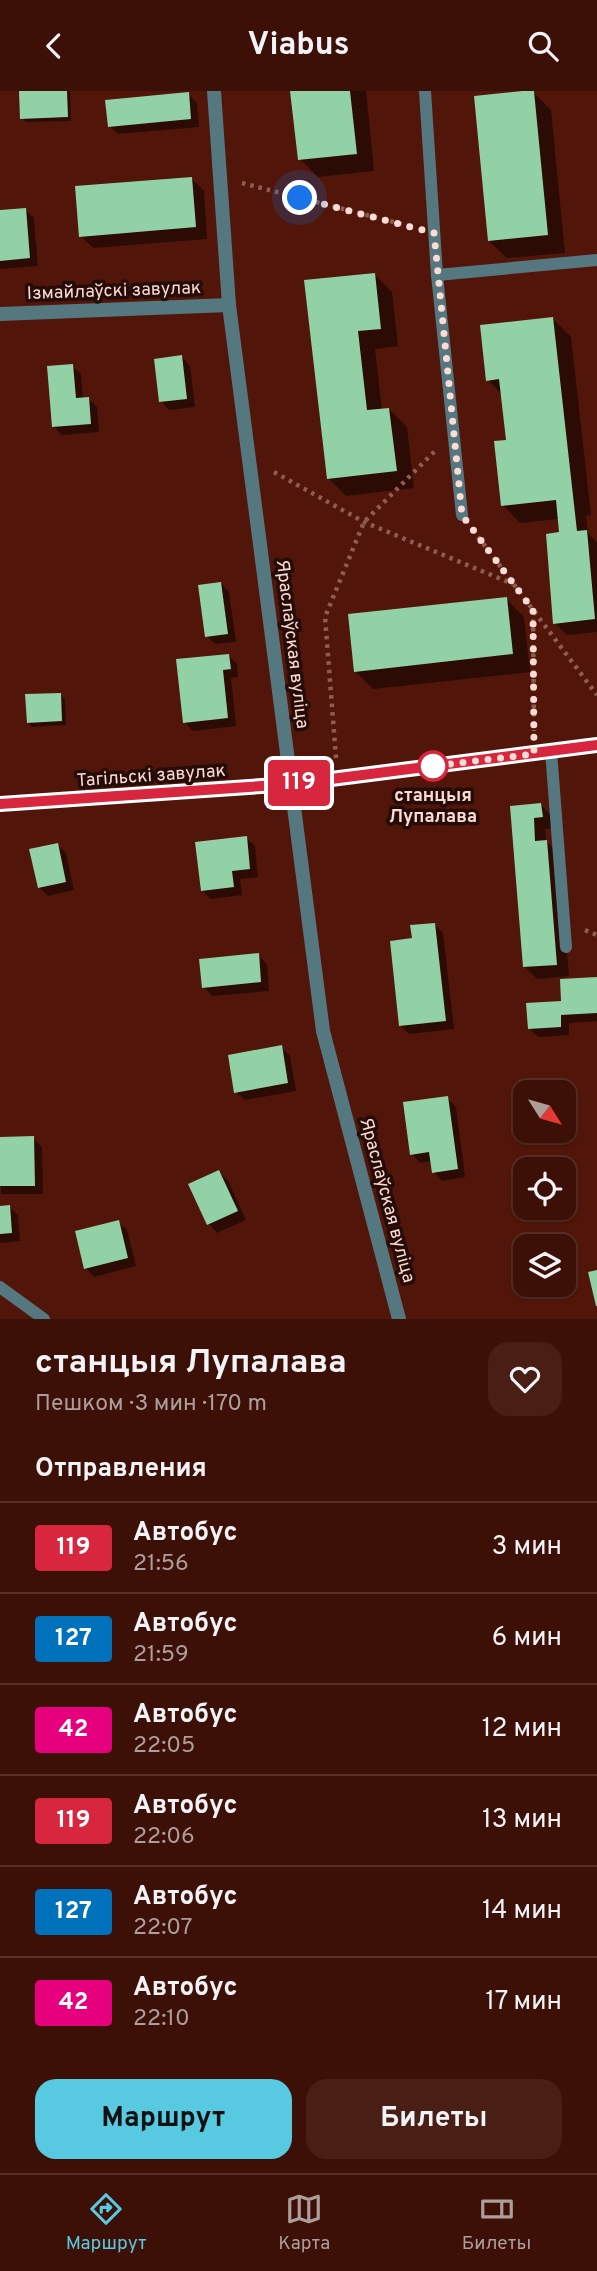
<!DOCTYPE html>
<html lang="ru">
<head>
<meta charset="utf-8">
<style>
	body { margin:0; font-family:Overpass,sans-serif; background:#481e15; color:#f1f3f6; height:100vh; display:flex; flex-direction:column; font-size:26px; white-space:nowrap }
	* { box-sizing:border-box; margin:0 }
	p { font-size:23px; color:#ad9d9b }
	.icon { flex:none; width:38px; height:38px; fill:none; stroke:currentColor; stroke-width:2; stroke-linecap:round; stroke-linejoin:round }
	.map { position:relative; height:1228px; overflow:hidden }
	.side { display:flex; flex-direction:column; background:#3d1007; flex:1 }
	.side>* { flex:none }
	.badge { padding:0 14px; border-radius:5px; font-size:24px; line-height:46px }
	.needle { width:46px; rotate:127deg }
	.buttons { position:absolute; left:513px; top:989px; display:grid; gap:14px }
	.buttons a { display:grid; place-items:center; width:63px; height:63px; border-radius:14px; background:#3d1007; box-shadow:0 2px 5px #0004,0 0 0 2px #563028; font-size:35px }
	.you { position:absolute; width:35px; height:35px; margin:-18px; border:5px solid #fff; border-radius:50%; background:#1a73e8; box-shadow:0 0 0 10px #1a73e833 }
	.map>.badge { position:absolute; translate:-50% -50%; box-shadow:0 0 0 4px #fff }
	h2 { padding:0 35px; font-size:26px; line-height:63px }
	.round { display:grid; place-items:center; flex:none; width:74px; height:74px; border-radius:21px; background:#481e15 }
	.summary { display:flex; align-items:center; justify-content:space-between; height:119px; padding:0 35px }
	h1 { font-size:33px; font-weight:700; line-height:52px }
	.cta { display:flex; gap:14px; margin-top:auto; padding:14px 35px }
	.cta a { flex:1; height:80px; border-radius:21px; background:#57c9e1; color:#111; font-size:28px; font-weight:700; line-height:80px; text-align:center }
	.cta a+a { background:#481e15; color:#f1f3f6 }
	ul { padding:0; list-style:none }
	li { display:flex; align-items:center; gap:21px; height:91px; padding:0 35px; border-top:2px solid #563028 }
	li div { flex:1 }
	li b { display:block; font-size:26px }
	li em { font-style:normal }
	li .badge { min-width:77px; font-weight:700; text-align:center }
	header { display:flex; justify-content:space-between; align-items:center; height:91px; padding:0 35px; background:#3d1007; font-size:32px; font-weight:700 }
	.menu { display:flex; justify-content:space-around; align-items:center; height:98px; border-top:2px solid #563028; background:#3d1007; font-size:19px; color:#ad9d9b }
	.menu a { display:grid; justify-items:center; gap:4px }
	.menu .on { color:#57c9e1 }
	.map>svg:first-child { display:block }
	.shadow { fill:#0007 }
	.building { fill:#91d1a5 }
	.lines { fill:none; stroke-linecap:round; stroke-linejoin:round }
	.path { stroke:#8e5d52; stroke-width:4.5; stroke-dasharray:3.5 5; stroke-linecap:butt }
	.service { stroke:#55777f; stroke-width:12 }
	.minor { stroke:#55777f; stroke-width:14 }
	.secondary { stroke:#69a1ae; stroke-width:14 }
	.line-casing { stroke:#fff; stroke-width:16 }
	.line { stroke:#d7263d; stroke-width:10 }
	.walk { stroke:#fbdcd4; stroke-width:7; stroke-dasharray:0 12.6 }
	.stop-dot { fill:#fff; stroke:#d7263d; stroke-width:3.5 }
	.labels { text-anchor:middle; stroke-width:7; stroke-linejoin:round; paint-order:stroke }
	.street-label { font-size:18px; fill:#fbdcd4; stroke:#260c07 }
	.stop-label { font-size:18px; font-weight:bold; fill:#fbdcd4; stroke:#260c07 }
</style>
</head>
<body>
<header><svg class="icon" aria-label="back" viewBox="0 0 24 24"><path d="M15 5l-7 7 7 7"/></svg>Viabus<svg class="icon" aria-label="search" viewBox="0 0 24 24"><circle cx="10" cy="10" r="6"/><path d="M15 15l6 6"/></svg></header>
<div class="map">
<svg width="597" height="1228" viewBox="0 0 597 1228">
	<rect width="100%" height="100%" fill="#511609"/>
	<g class="shadow">
		<path d="M21,0H70L71,30L26,31L22,27Z"/>
		<path d="M292,0H366L374,80L318,86L300,68Z"/>
		<path d="M533,1L551,19L565,162L507,167L489,150Z"/>
		<path d="M188,3L197,12L199,36L118,43L110,35Z"/>
		<path d="M191,87L204,100L207,148L93,157L81,145Z"/>
		<path d="M25,119L34,127L38,175L0,178V121Z"/>
		<path d="M374,183L392,201L398,255L375,258L382,319L389,318L407,336L414,397L346,405L329,388L306,191Z"/>
		<path d="M553,228L571,246L591,424L586,425L588,442L597,451V541L567,544L555,532L561,443L559,428L520,432L503,414L508,350L503,305L488,289Z"/>
		<path d="M182,266L190,275L195,316L169,319L161,310Z"/>
		<path d="M72,275L81,283L83,308L88,307L97,316L99,341L62,344L53,335Z"/>
		<path d="M221,492L229,501L236,551L215,553L207,545Z"/>
		<path d="M506,508L524,526L530,581L373,598L355,580Z"/>
		<path d="M229,565L237,573L238,586L231,587L236,635L193,640L185,632Z"/>
		<path d="M61,604L65,608L66,634L32,636L28,631Z"/>
		<path d="M541,714L553,726L554,737L545,738L546,750L559,763L569,885L537,888L525,876L511,716Z"/>
		<path d="M246,747L255,755L258,786L240,788L242,804L211,808L202,799Z"/>
		<path d="M57,754L66,762L74,799L48,805L39,796Z"/>
		<path d="M435,834L443,842L454,938L409,943L401,935Z"/>
		<path d="M258,864L267,873L269,900L212,905L204,896Z"/>
		<path d="M597,888V930L569,932V944L538,946L529,937Z"/>
		<path d="M281,956L290,965L296,1000L245,1009L236,1001Z"/>
		<path d="M447,1007L456,1016L465,1086L442,1090L434,1081L432,1070L420,1072L412,1063Z"/>
		<path d="M33,1047L42,1056L43,1103H1L0,1048Z"/>
		<path d="M219,1081L228,1090L246,1129L217,1142L209,1133L191,1094Z"/>
		<path d="M0,1116H9L18,1124L20,1150L0,1152Z"/>
		<path d="M118,1131L127,1139L136,1175L94,1186L86,1177Z"/>
	</g>
	<g class="building">
		<path d="M19,0H67L68,26L20,28Z"/>
		<path d="M290,0H350L357,63L298,69Z"/>
		<path d="M522,0H534L548,144L488,150L474,5Z"/>
		<path d="M189,1L191,28L108,36L105,9Z"/>
		<path d="M192,86L196,136L79,146L75,95Z"/>
		<path d="M26,117L30,167L0,170V119Z"/>
		<path d="M375,182L381,238L358,240L367,319L389,317L397,380L327,388L304,189Z"/>
		<path d="M553,226L577,440L587,439L595,528L553,533L546,443L559,441L556,409L501,415L494,350L506,349L499,288L486,290L480,234Z"/>
		<path d="M182,264L187,308L159,311L154,268Z"/>
		<path d="M73,273L76,307L89,306L91,333L52,336L47,275Z"/>
		<path d="M221,491L228,543L205,546L198,494Z"/>
		<path d="M507,506L513,563L354,581L348,523Z"/>
		<path d="M229,563L231,578L223,579L228,627L183,632L176,568Z"/>
		<path d="M61,602L62,630L27,632L25,603Z"/>
		<path d="M541,712L543,726L534,727L535,750L547,749L557,874L523,876L510,715Z"/>
		<path d="M247,745L250,778L232,780L234,796L201,800L195,751Z"/>
		<path d="M58,752L66,791L38,797L29,758Z"/>
		<path d="M435,832L446,930L399,935L390,850L412,847L410,834Z"/>
		<path d="M259,862L261,891L202,897L199,868Z"/>
		<path d="M597,886V922L561,924V936L528,938L526,912L561,910L560,888Z"/>
		<path d="M282,954L288,992L234,1002L228,964Z"/>
		<path d="M448,1005L458,1078L432,1082L429,1061L410,1064L403,1011Z"/>
		<path d="M34,1045L35,1095H0V1046Z"/>
		<path d="M219,1079L238,1120L207,1134L188,1093Z"/>
		<path d="M10,1114L12,1142L0,1143V1115Z"/>
		<path d="M119,1129L128,1167L84,1178L75,1140Z"/>
		<path d="M597,1179V1215H596L588,1181Z"/>
	</g>
	<g class="lines">
		<g class="path">
			<path d="M242,92L413,136"/>
			<path d="M274,381L364,431L513,493"/>
			<path d="M473,439L597,604"/>
			<path d="M533,520L534,640"/>
			<path d="M336,667L325,526L364,431L435,360"/>
			<path d="M585,839L597,844"/>
		</g>
		<g class="service">
			<path d="M425,0L437,184L462,424"/>
			<path d="M437,184L597,169"/>
			<path d="M551,660L566,856"/>
			<path d="M0,1196L44,1228"/>
		</g>
		<g class="minor">
			<path d="M214,0L229,214L323,940L399,1228"/>
			<path d="M0,223L229,214"/>
		</g>
		<path class="secondary" d="M0,713L292,693L597,654"/>
	</g>
	<g class="lines">
		<g class="line-casing">
			<path id="line" d="M0,713L292,693L597,654"/>
		</g>
		<use href="#line" class="line"/>
		<path class="walk" d="M300,107L434,142L462,424L533,519L534,663L433,675"/>
	</g>
	<circle class="stop-dot" cx="433" cy="675" r="14"/>
	<g class="labels">
		<g class="street-label">
			<text transform="translate(114 199) rotate(-2)" y="6">Ізмайлаўскі завулак</text>
			<text transform="translate(293 553) rotate(83)" y="6">Яраслаўская вуліца</text>
			<text transform="translate(151 684) rotate(-4)" y="6">Тагільскі завулак</text>
			<text transform="translate(388 1109) rotate(75)" y="6">Яраслаўская вуліца</text>
		</g>
		<g class="stop-label">
			<text x="433" y="710">станцыя<tspan x="433" dy="21">Лупалава</tspan></text>
		</g>
	</g>
</svg>
<div class="buttons">
<a><svg class="needle" viewBox="-14 -14 28 28"><path d="M0-13l5 13h-10z" fill="#e53935"/><path d="M0 13l5-13h-10z" fill="#ad9d9b"/></svg></a>
<a><svg class="icon" aria-label="locate" viewBox="0 0 24 24"><circle cx="12" cy="12" r="6"/><path d="M12 2v4M12 18v4M2 12h4M18 12h4"/></svg></a>
<a><svg class="icon" aria-label="layers" viewBox="0 0 24 24"><path d="M12 4l9 5-9 5-9-5zM3 14l9 5 9-5"/></svg></a>
</div>
<div class="you" style="left:300px;top:107px"></div>
<b class="badge" style="left:299px;top:692px;background:#d7263d;color:#fff">119</b>
</div>
<section class="side">
<div class="summary"><div><h1>станцыя Лупалава</h1><p>Пешком · 3 мин · 170 m</p></div><a class="round"><svg class="icon" aria-label="heart" viewBox="0 0 24 24"><path d="M12 20l-8-8c-3-5 5-10 8-4 3-6 11-1 8 4z"/></svg></a></div>
<h2>Отправления</h2>
<ul>
<li><span class="badge" style="background:#d7263d;color:#fff">119</span><div><b>Автобус</b><p>21:56</p></div><em>3 мин</em></li>
<li><span class="badge" style="background:#0072bc;color:#fff">127</span><div><b>Автобус</b><p>21:59</p></div><em>6 мин</em></li>
<li><span class="badge" style="background:#e6007e;color:#fff">42</span><div><b>Автобус</b><p>22:05</p></div><em>12 мин</em></li>
<li><span class="badge" style="background:#d7263d;color:#fff">119</span><div><b>Автобус</b><p>22:06</p></div><em>13 мин</em></li>
<li><span class="badge" style="background:#0072bc;color:#fff">127</span><div><b>Автобус</b><p>22:07</p></div><em>14 мин</em></li>
<li><span class="badge" style="background:#e6007e;color:#fff">42</span><div><b>Автобус</b><p>22:10</p></div><em>17 мин</em></li>
</ul>
<div class="cta"><a>Маршрут</a><a>Билеты</a></div>
</section>
<nav class="menu">
<a class="on"><svg class="icon" aria-label="directions" viewBox="0 0 24 24"><path d="M12 3l9 9-9 9-9-9zM9 14v-3h6M13 9l2 2-2 2"/></svg>Маршрут</a>
<a><svg class="icon" aria-label="map" viewBox="0 0 24 24"><path d="M3 6l6-2 6 2 6-2v14l-6 2-6-2-6 2zM9 4v14M15 6v14"/></svg>Карта</a>
<a><svg class="icon" aria-label="tickets" viewBox="0 0 24 24"><path d="M3 7h18v10H3zM15 7v10"/></svg>Билеты</a>
</nav>
</body>
</html>
